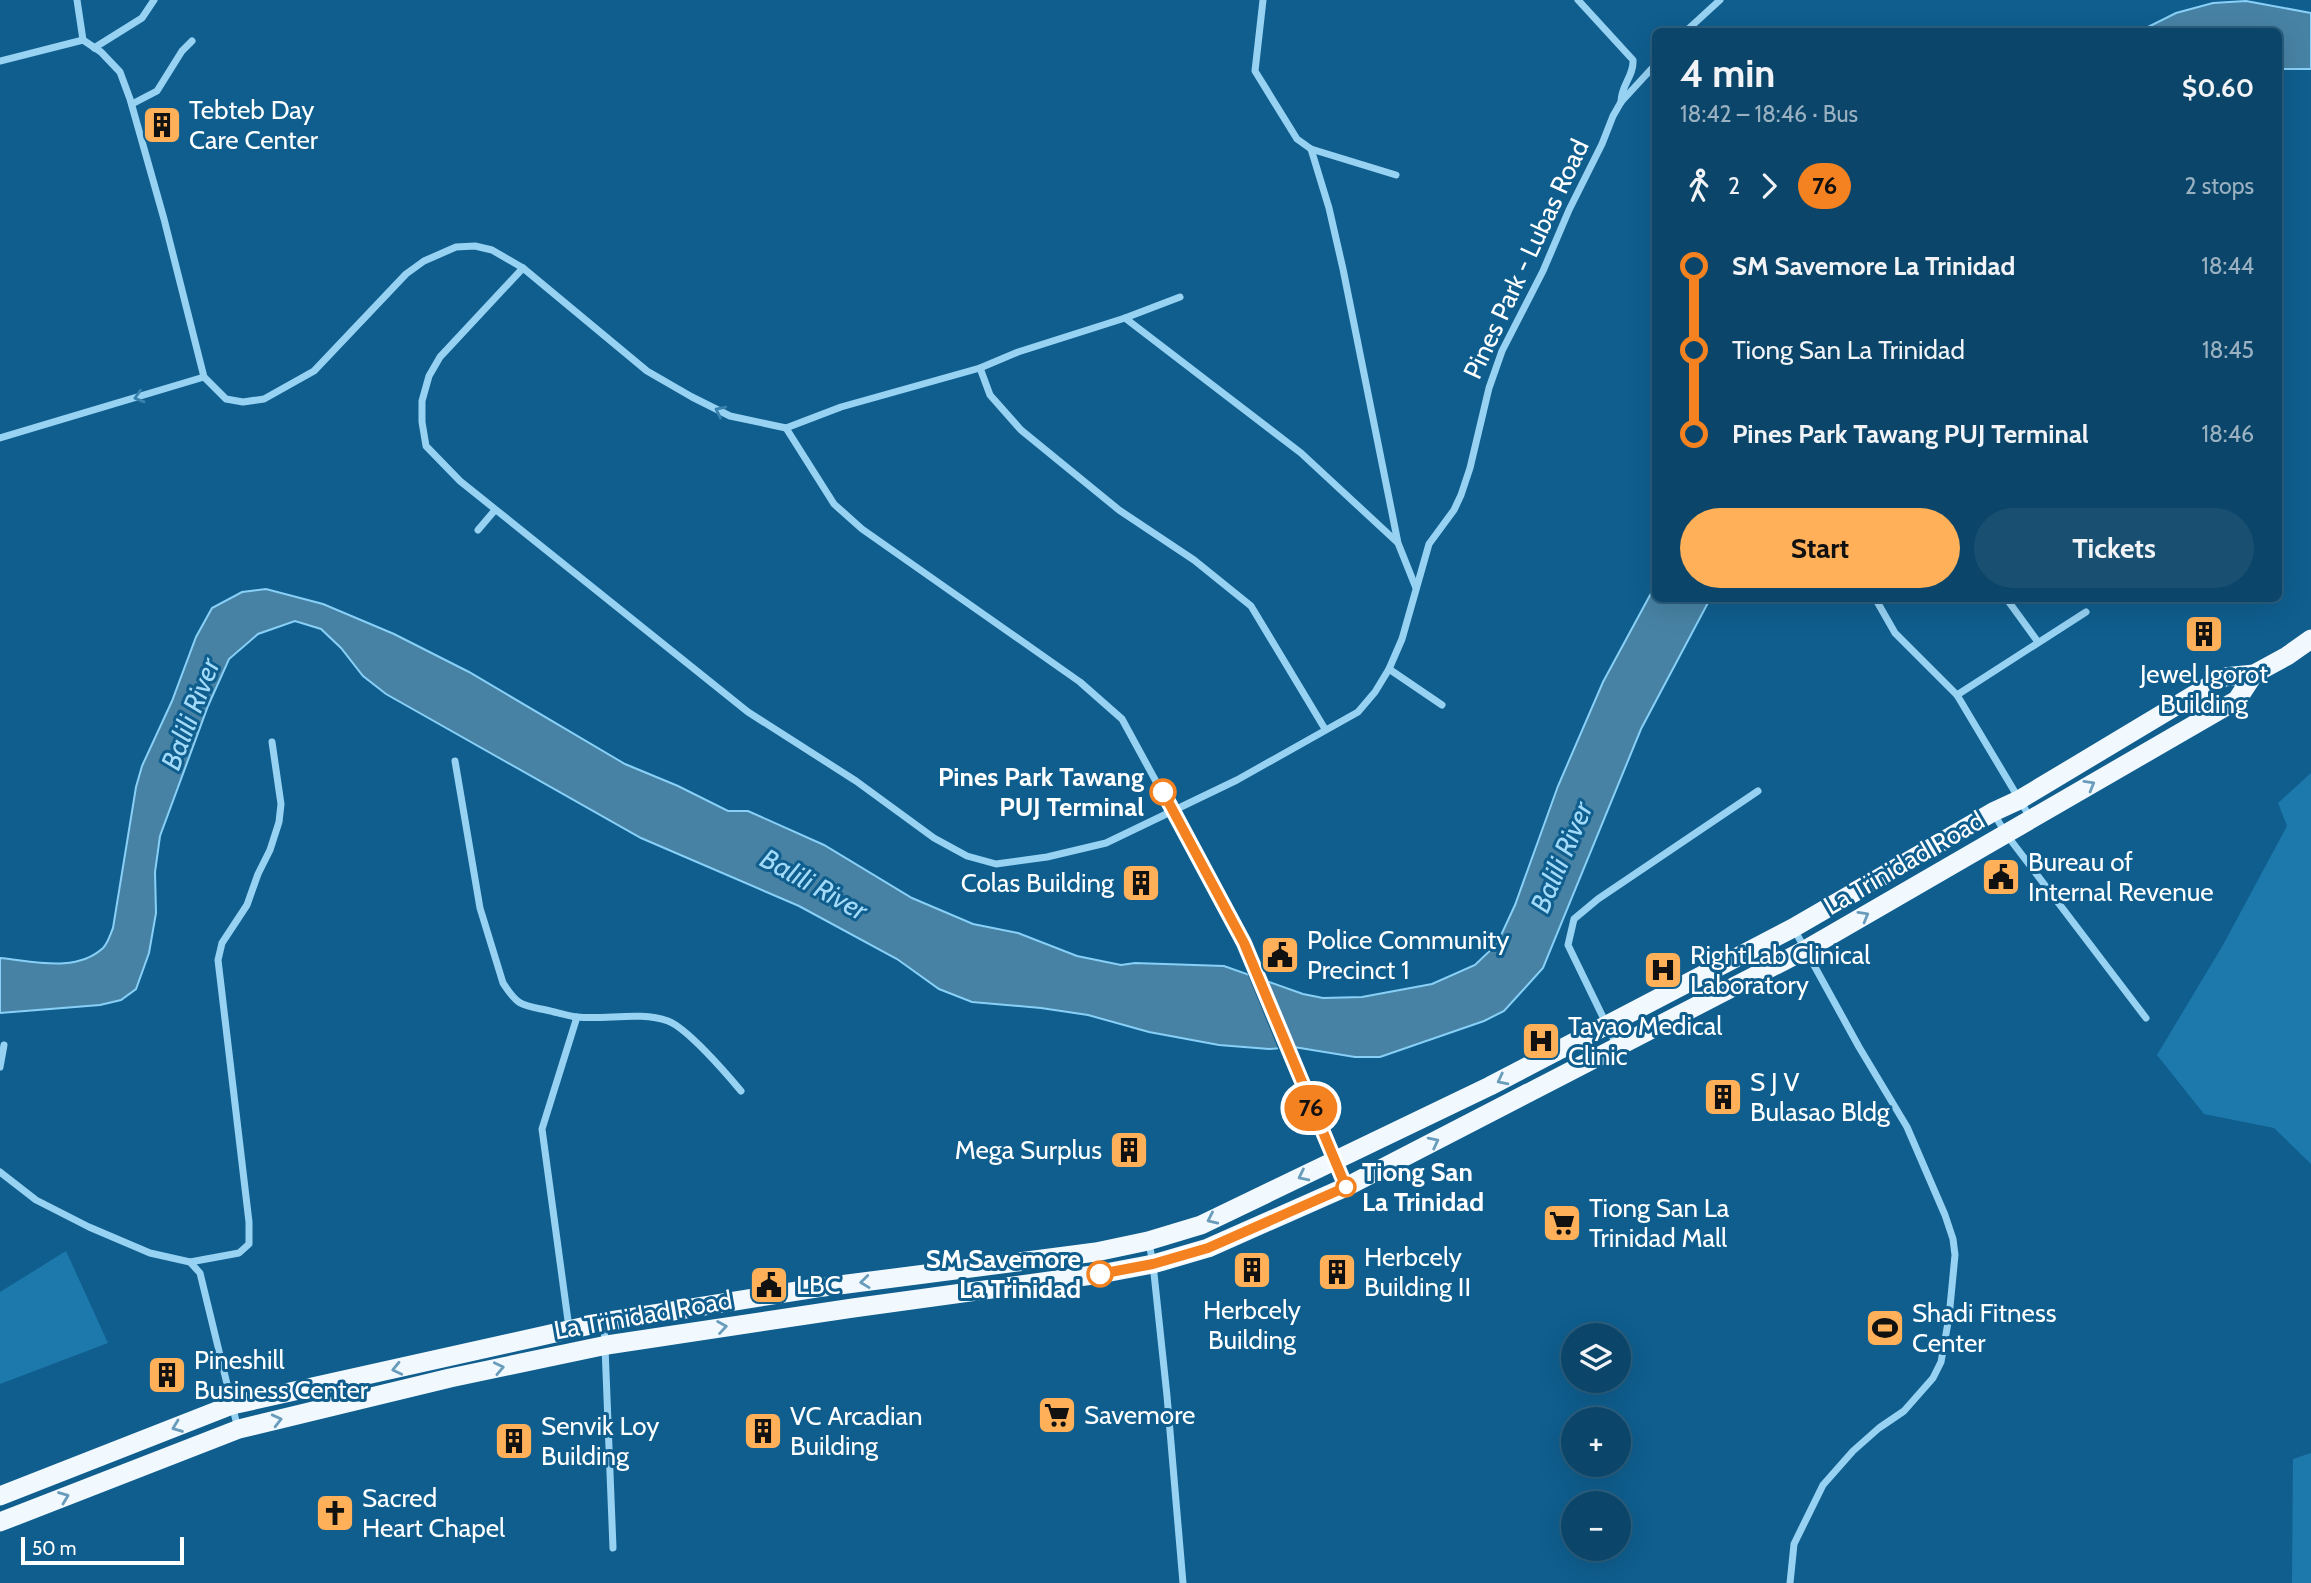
<!DOCTYPE html>
<html lang="en">
<head>
<meta charset="utf-8">
<style>
	body { margin:0; font-family:Cabin,sans-serif; background:#195072; color:#f1f3f6; height:100vh; display:flex; flex-direction:column; font-size:26px; white-space:nowrap }
	* { box-sizing:border-box; margin:0 }
	p { font-size:23px; color:#9ab1c1 }
	.icon { flex:none; width:38px; height:38px; fill:none; stroke:currentColor; stroke-width:2; stroke-linecap:round; stroke-linejoin:round }
	.map { position:relative; flex:1; overflow:hidden }
	.details { position:absolute; left:1652px; top:28px; width:630px; height:574px; display:flex; flex-direction:column; background:#0b466a; border-radius:10px; box-shadow:0 7px 28px #0002,0 0 0 2px #2b5e7e }
	.details>* { flex:none }
	.badge { padding:0 14px; border-radius:23px; font-size:24px; line-height:46px }
	.fabs { position:absolute; left:1561px; top:1323px; display:grid; gap:14px }
	.fabs a { display:grid; place-items:center; width:70px; height:70px; border-radius:50%; background:#0b466a; box-shadow:0 7px 28px #0002,0 0 0 2px #2b5e7e; font-size:35px }
	.scale { position:absolute; left:21px; bottom:18px; width:163px; box-sizing:border-box; padding-left:7px; border:4px solid #fff; border-top:0; font-size:19px; line-height:24px; white-space:nowrap; color:#fff; -webkit-text-stroke:5px #0f5e8e; paint-order:stroke }
	.map>.badge { position:absolute; translate:-50% -50%; box-shadow:0 0 0 4px #fff }
	.legs { display:flex; align-items:center; gap:10px; height:77px; padding:0 28px; font-size:23px }
	.legs p { margin-inline-start:auto }
	.overview { display:flex; align-items:center; justify-content:space-between; height:119px; padding:0 28px }
	h1 { font-size:38px; font-weight:800; line-height:52px }
	.primary-button { display:flex; gap:14px; margin-top:auto; padding:14px 28px }
	.primary-button a { flex:1; height:80px; border-radius:42px; background:#ffb059; color:#111; font-size:28px; font-weight:800; line-height:80px; text-align:center }
	.primary-button a+a { background:#195072; color:#f1f3f6 }
	ul { padding:0 28px; list-style:none }
	li { display:flex; align-items:center; gap:24px; height:84px; font-size:26px }
	li i { display:grid; place-items:center; width:10px; height:100%; margin:0 9px; background:currentColor }
	li i::after { content:''; width:18px; height:18px; margin:-9px; border:5px solid; border-radius:50%; background:#0b466a }
	li p { margin-inline-start:auto }
	li:first-child i { background:linear-gradient(#0000 50%,currentColor 0) }
	li:last-child i { background:linear-gradient(currentColor 50%,#0000 0) }
	.map>svg:first-child { display:block }
	.green { fill:#1d79ac }
	.water { fill:#4782a4; stroke:#88d0f7; stroke-width:2 }
	.pier { fill:#0f5e8e }
	.lines { fill:none; stroke-linecap:round; stroke-linejoin:round }
	.minor { stroke:#97d2f3; stroke-width:7 }
	.trunk { stroke:#f1f9ff; stroke-width:19 }
	.oneway { stroke:#3881ac }
	.oneway2 { stroke:#699cbb }
	.line-1-casing { stroke:#fff; stroke-width:16 }
	.line-1 { stroke:#f58220; stroke-width:10 }
	.stop-1-dot { fill:#fff; stroke:#f58220; stroke-width:3.5 }
	.labels { text-anchor:middle; stroke-width:6; stroke-linejoin:round; paint-order:stroke }
	.poi-label { font-size:26px; fill:#fff; stroke:#0f5e8e; text-anchor:start }
	.street-label { font-size:26px; fill:#fff; stroke:#0f5e8e }
	.stop-label { font-size:26px; font-weight:bold; fill:#fff; stroke:#0f5e8e; text-anchor:end }
	.water-label { font-size:28px; font-style:italic; fill:#a2dbfa; stroke:#0f5e8e }
</style>
</head>
<body>
<div class="map">
<svg width="2311" height="1583" viewBox="0 0 2311 1583">
	<rect width="100%" height="100%" fill="#0f5e8e"/>
	<g class="green">
		<path d="M2311,773V1164L2274,1128L2204,1114L2157,1055L2223,945L2287,826L2278,803Z"/>
		<path d="M66,1251L108,1343L0,1384V1292Z"/>
		<path d="M2311,1453V1583H2292L2293,1459Z"/>
	</g>
	<g class="water">
		<path d="M2246,1L2311,13V69H2279L2278,32L2140,31L2176,13L2213,3Z"/>
		<path d="M1655,586L1656,598L1710,599L1641,729L1543,968L1504,1011L1484,1021L1380,1057H1355L1294,1047L1269,1049L1219,1045L1149,1032L1088,1015L1041,1008L972,1002L939,989L897,959L799,906L641,838L386,694L363,676L341,648L321,629L295,621L258,634L229,659L208,706L160,836L155,872L156,913L149,953L136,989L121,1000L100,1005L0,1013V958C33,961 76,973 103,948C108,943 110,935 113,928L136,787L142,766L172,701L196,637L212,608L242,592L266,589L323,604L394,634L469,672L625,764L678,786L728,811H748L824,845L912,898L973,924L1018,933L1077,956L1121,965L1135,963L1224,966L1303,994L1323,998L1362,997L1432,984L1475,965L1497,944L1515,905L1558,786L1603,682Z"/>
	</g>
	<path class="pier" d="M1246,970L1267,977L1296,1051H1279Z"/>
	<g class="lines">
		<g class="minor">
			<path d="M77,0L83,40L101,52L120,72L130,99L164,219L204,377L226,399L243,402L264,399L314,371L406,274L424,261L456,247L475,246L492,250L523,268L647,371L692,397L730,416L786,428L841,407L980,368L1018,352L1125,318L1180,297"/>
			<path d="M1263,0L1255,71L1297,139L1311,149L1396,175"/>
			<path d="M1578,0L1633,60C1634,76 1621,85 1621,102"/>
			<path d="M1685,32L1720,0"/>
			<path d="M94,48L142,18L154,0"/>
			<path d="M0,61L83,40"/>
			<path d="M132,104L157,91L182,51L192,41"/>
			<path d="M1311,149L1329,208L1343,269L1398,543L1416,588"/>
			<path d="M523,268L440,357L429,376L422,401V422L426,446L460,481L748,712L856,781L934,838L967,856L996,864L1047,857L1106,843L1237,780L1358,712L1375,692L1389,669L1402,639L1429,544L1454,510L1461,495L1470,468L1489,388L1502,351L1543,271L1569,210L1602,144L1613,116L1621,102L1656,64"/>
			<path d="M1125,318L1301,453L1397,542"/>
			<path d="M980,368L990,395L1021,430L1119,510L1194,560L1251,606L1325,729"/>
			<path d="M786,428L834,504L862,529L1080,682L1122,719L1244,943L1346,1187"/>
			<path d="M0,438L204,377"/>
			<path d="M478,530L495,510"/>
			<path d="M1875,598L1895,633L1957,695L2031,819"/>
			<path d="M2006,598L2038,642"/>
			<path d="M1389,669L1442,705"/>
			<path d="M1957,695L2086,612"/>
			<path d="M455,761L480,908L503,983C518,1006 521,1005 546,1010C556,1012 567,1016 577,1017C607,1020 640,1011 668,1021C687,1028 726,1073 741,1091"/>
			<path d="M1994,814L2006,834L2146,1018"/>
			<path d="M1617,1046L1568,945L1574,919L1598,899L1758,791"/>
			<path d="M0,1067L4,1045"/>
			<path d="M0,1172L36,1200L89,1227L150,1253L190,1262L200,1273L238,1429"/>
			<path d="M1149,1243L1153,1264L1167,1396L1183,1583"/>
			<path d="M190,1262L239,1253L249,1244V1222L218,960L222,943L247,905L258,874L270,850L279,822L281,804L272,742"/>
			<path d="M604,1322L613,1548"/>
			<path d="M569,1328L542,1129L577,1017"/>
			<path d="M1790,1583L1794,1544L1823,1485L1853,1451L1879,1428L1904,1411L1933,1378L1941,1362L1949,1317L1955,1255L1953,1239L1945,1215L1907,1127L1859,1047L1794,929"/>
		</g>
		<g class="trunk">
			<path d="M0,1496L232,1405L604,1322L816,1288L1096,1252L1148,1241L1201,1225L1490,1086L1793,928L1993,812L2019,800L2224,677L2254,674L2287,656L2311,639"/>
			<path d="M0,1522L239,1429L450,1378L607,1345L853,1308L1100,1274L1153,1264L1208,1248L1346,1187L1805,950L2237,700L2254,674"/>
		</g>
	</g>
	<defs><path id="oneway-chevron" d="M-2-3.5L2.5 0L-2 3.5" fill="none" stroke-width="1.6" stroke-linecap="round" stroke-linejoin="round" transform="scale(1.75)"/></defs>
	<g class="oneway">
		<use href="#oneway-chevron" transform="translate(139 397) rotate(163)"/>
		<use href="#oneway-chevron" transform="translate(720 411) rotate(-154)"/>
	</g>
	<g class="oneway2">
		<use href="#oneway-chevron" transform="translate(2090 785) rotate(-30)"/>
		<use href="#oneway-chevron" transform="translate(1864 916) rotate(-30)"/>
		<use href="#oneway-chevron" transform="translate(1502 1080) rotate(153)"/>
		<use href="#oneway-chevron" transform="translate(1434 1142) rotate(-27)"/>
		<use href="#oneway-chevron" transform="translate(1303 1176) rotate(154)"/>
		<use href="#oneway-chevron" transform="translate(1212 1219) rotate(155)"/>
		<use href="#oneway-chevron" transform="translate(865 1282) rotate(173)"/>
		<use href="#oneway-chevron" transform="translate(722 1327) rotate(-9)"/>
		<use href="#oneway-chevron" transform="translate(499 1368) rotate(-12)"/>
		<use href="#oneway-chevron" transform="translate(397 1369) rotate(167)"/>
		<use href="#oneway-chevron" transform="translate(277 1420) rotate(-14)"/>
		<use href="#oneway-chevron" transform="translate(177 1427) rotate(159)"/>
		<use href="#oneway-chevron" transform="translate(64 1497) rotate(-21)"/>
	</g>
	<g class="lines">
		<g class="line-1-casing">
			<path id="line-1" d="M1100,1274L1153,1264L1208,1248L1346,1187L1244,943L1163,792"/>
		</g>
		<use href="#line-1" class="line-1"/>
	</g>
	<defs>
		<g id="building-square" transform="scale(2.0125)"><rect x="-9" y="-9" width="18" height="18" rx="4" fill="#ffb059" stroke="#0f5e8e"/><path d="M-4-6H4V6H1V3H-1V6H-4ZM-2.5-4.3h1.7v1.8h-1.7ZM.8-4.3h1.7v1.8H.8ZM-2.5-1h1.7V.8h-1.7ZM.8-1h1.7V.8H.8Z" fill="#111"/></g>
		<g id="civic-square" transform="scale(2.0125)"><rect x="-9" y="-9" width="18" height="18" rx="4" fill="#ffb059" stroke="#0f5e8e"/><path d="M-.6-6.5H3V-4.5H.6V-3L4-1V1h2V6H-6V1h2V-1L-.6-3ZM-1.2 2.5V6h2.4V2.5Z" fill="#111"/></g>
		<g id="hospital-square" transform="scale(2.0125)"><rect x="-9" y="-9" width="18" height="18" rx="4" fill="#ffb059" stroke="#0f5e8e"/><path d="M-5-5h3v3.5h4V-5h3V5h-3V1.5h-4V5h-3Z" fill="#111"/></g>
		<g id="supermarket-square" transform="scale(2.0125)"><rect x="-9" y="-9" width="18" height="18" rx="4" fill="#ffb059" stroke="#0f5e8e"/><path d="M-6-5.5h2.5l.6 2H6L4.5 2H-2.5L-4.4-4H-6ZM-1.5 3.2a1.3 1.3 0 1 0 .1 0ZM3 3.2a1.3 1.3 0 1 0 .1 0Z" fill="#111"/></g>
		<g id="stadium-square" transform="scale(2.0125)"><rect x="-9" y="-9" width="18" height="18" rx="4" fill="#ffb059" stroke="#0f5e8e"/><path d="M0-5a6.5 5 0 1 0 0 10a6.5 5 0 1 0 0-10ZM-3.5-1.8h7v3.6h-7Z" fill="#111"/></g>
		<g id="church-square" transform="scale(2.0125)"><rect x="-9" y="-9" width="18" height="18" rx="4" fill="#ffb059" stroke="#0f5e8e"/><path d="M-1.2-6h2.4v3.5h3.3v2.4h-3.3V6h-2.4V-.1h-3.3v-2.4h3.3Z" fill="#111"/></g>
	</defs>
	<g fill-rule="evenodd">
		<use href="#building-square" x="162" y="125"/>
		<use href="#building-square" x="2204" y="634"/>
		<use href="#civic-square" x="2001" y="877"/>
		<use href="#building-square" x="1141" y="883"/>
		<use href="#civic-square" x="1280" y="955"/>
		<use href="#hospital-square" x="1663" y="970"/>
		<use href="#hospital-square" x="1541" y="1041"/>
		<use href="#building-square" x="1723" y="1097"/>
		<use href="#building-square" x="1129" y="1150"/>
		<use href="#supermarket-square" x="1562" y="1223"/>
		<use href="#building-square" x="1252" y="1270"/>
		<use href="#building-square" x="1337" y="1272"/>
		<use href="#civic-square" x="769" y="1285"/>
		<use href="#stadium-square" x="1885" y="1328"/>
		<use href="#building-square" x="167" y="1375"/>
		<use href="#supermarket-square" x="1057" y="1415"/>
		<use href="#building-square" x="763" y="1431"/>
		<use href="#building-square" x="514" y="1441"/>
		<use href="#church-square" x="335" y="1513"/>
	</g>
	<g class="stop-1-dot">
		<circle cx="1163" cy="792" r="12"/>
		<circle cx="1346" cy="1187" r="9"/>
		<circle cx="1100" cy="1274" r="12"/>
	</g>
	<g class="labels">
		<g class="poi-label">
			<text x="189" y="119">Tebteb Day<tspan x="189" dy="30">Care Center</tspan></text>
			<text x="2204" y="683" text-anchor="middle">Jewel Igorot<tspan x="2204" dy="30">Building</tspan></text>
			<text x="2028" y="871">Bureau of<tspan x="2028" dy="30">Internal Revenue</tspan></text>
			<text x="1114" y="892" text-anchor="end">Colas Building</text>
			<text x="1307" y="949">Police Community<tspan x="1307" dy="30">Precinct 1</tspan></text>
			<text x="1690" y="964">RightLab Clinical<tspan x="1690" dy="30">Laboratory</tspan></text>
			<text x="1568" y="1035">Tayao Medical<tspan x="1568" dy="30">Clinic</tspan></text>
			<text x="1750" y="1091">S J V<tspan x="1750" dy="30">Bulasao Bldg</tspan></text>
			<text x="1102" y="1159" text-anchor="end">Mega Surplus</text>
			<text x="1589" y="1217">Tiong San La<tspan x="1589" dy="30">Trinidad Mall</tspan></text>
			<text x="1364" y="1266">Herbcely<tspan x="1364" dy="30">Building II</tspan></text>
			<text x="796" y="1294">LBC</text>
			<text x="1252" y="1319" text-anchor="middle">Herbcely<tspan x="1252" dy="30">Building</tspan></text>
			<text x="1912" y="1322">Shadi Fitness<tspan x="1912" dy="30">Center</tspan></text>
			<text x="194" y="1369">Pineshill<tspan x="194" dy="30">Business Center</tspan></text>
			<text x="1084" y="1424">Savemore</text>
			<text x="790" y="1425">VC Arcadian<tspan x="790" dy="30">Building</tspan></text>
			<text x="541" y="1435">Senvik Loy<tspan x="541" dy="30">Building</tspan></text>
			<text x="362" y="1507">Sacred<tspan x="362" dy="30">Heart Chapel</tspan></text>
		</g>
		<g class="street-label">
			<text transform="translate(1526 259) rotate(-65)" y="9">Pines Park - Lubas Road</text>
			<text transform="translate(1904 863) rotate(-30)" y="9">La Trinidad Road</text>
			<text transform="translate(643 1315) rotate(-10)" y="9">La Trinidad Road</text>
		</g>
		<g class="stop-label">
			<text x="1144" y="786">Pines Park Tawang<tspan x="1144" dy="30">PUJ Terminal</tspan></text>
			<text x="1362" y="1181" text-anchor="start">Tiong San<tspan x="1362" dy="30">La Trinidad</tspan></text>
			<text x="1081" y="1268">SM Savemore<tspan x="1081" dy="30">La Trinidad</tspan></text>
		</g>
		<g class="water-label">
			<text transform="translate(190 714) rotate(-69)" y="10">Balili River</text>
			<text transform="translate(1561 857) rotate(-67)" y="10">Balili River</text>
			<text transform="translate(814 884) rotate(29)" y="10">Balili River</text>
		</g>
	</g>
</svg>
<div class="fabs">
<a><svg class="icon" aria-label="layers" viewBox="0 0 24 24"><path d="M12 4l9 5-9 5-9-5zM3 14l9 5 9-5"/></svg></a>
<a>+</a>
<a>−</a>
</div>
<div class="scale">50 m</div>
<b class="badge" style="left:1311px;top:1108px;background:#f58220;color:#111">76</b>
<section class="details">
<div class="overview"><div><h1>4 min</h1><p>18:42 – 18:46 · Bus</p></div><b>$0.60</b></div>
<div class="legs"><svg class="icon" aria-label="walk" viewBox="0 0 24 24"><circle cx="13" cy="4" r="2"/><path d="M13 8l-2 6 4 7M11 14l-3 7M7 12l3-4h3l4 4"/></svg>2<svg class="icon" aria-label="forward" viewBox="0 0 24 24"><path d="M9 5l7 7-7 7"/></svg><b class="badge" style="background:#f58220;color:#111">76</b><p>2 stops</p></div>
<ul>
<li><i style="color:#f58220"></i><b>SM Savemore La Trinidad</b><p>18:44</p></li>
<li><i style="color:#f58220"></i><span>Tiong San La Trinidad</span><p>18:45</p></li>
<li><i style="color:#f58220"></i><b>Pines Park Tawang PUJ Terminal</b><p>18:46</p></li>
</ul>
<div class="primary-button"><a>Start</a><a>Tickets</a></div>
</section>
</div>
</body>
</html>
